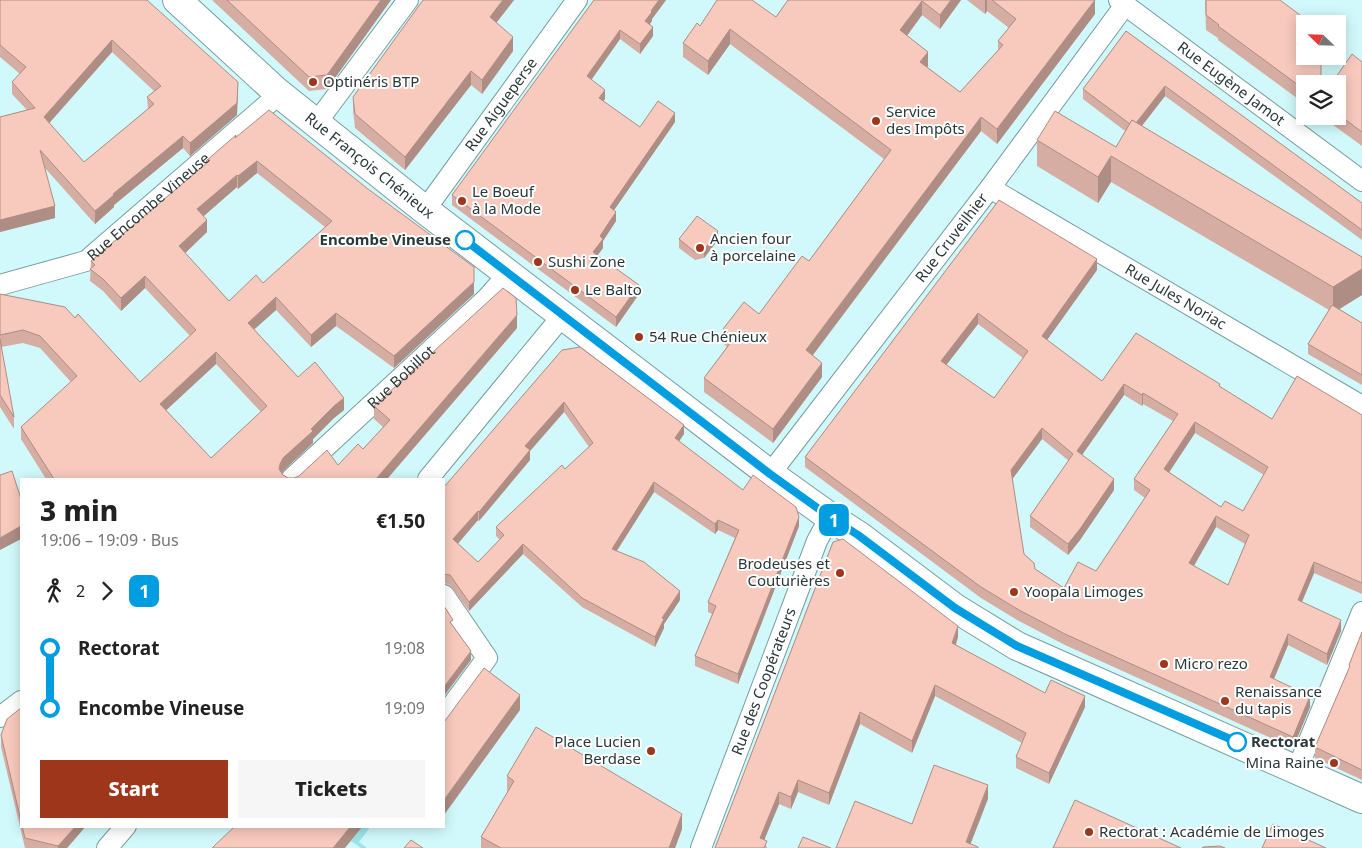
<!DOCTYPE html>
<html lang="en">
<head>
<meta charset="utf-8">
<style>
	body { margin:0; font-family:"Noto Sans",sans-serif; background:#f6f6f6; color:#222; height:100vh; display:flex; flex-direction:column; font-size:19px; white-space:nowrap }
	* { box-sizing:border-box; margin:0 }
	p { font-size:16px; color:#767676 }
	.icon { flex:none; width:28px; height:28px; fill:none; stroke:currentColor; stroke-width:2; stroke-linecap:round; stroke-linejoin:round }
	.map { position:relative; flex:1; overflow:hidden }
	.side { position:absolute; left:20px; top:478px; width:425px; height:350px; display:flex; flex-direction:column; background:#fff; border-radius:0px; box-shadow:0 2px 12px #0003 }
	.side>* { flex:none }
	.badge { padding:0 10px; border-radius:8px; font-size:18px; line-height:32px }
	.needle { width:32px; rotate:293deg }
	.buttons { position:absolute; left:1296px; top:15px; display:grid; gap:10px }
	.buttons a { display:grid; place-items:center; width:50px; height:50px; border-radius:0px; background:#fff; box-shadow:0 2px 12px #0003; font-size:25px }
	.map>.badge { position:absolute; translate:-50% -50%; box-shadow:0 0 0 2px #fff }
	.legs { display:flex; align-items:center; gap:8px; height:55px; padding:0 20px; font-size:16px }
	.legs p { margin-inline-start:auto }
	.headline { display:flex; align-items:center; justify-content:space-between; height:85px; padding:0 20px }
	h1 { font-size:28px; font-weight:800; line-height:38px }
	.cta { display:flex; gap:10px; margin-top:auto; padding:10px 20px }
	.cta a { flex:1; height:58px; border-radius:0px; background:#9e361b; color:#fff; font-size:20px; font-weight:800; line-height:58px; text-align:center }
	.cta a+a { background:#f6f6f6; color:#222 }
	ul { padding:0 20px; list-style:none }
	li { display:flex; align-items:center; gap:18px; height:60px; font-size:19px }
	li i { display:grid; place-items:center; width:8px; height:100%; margin:0 6px; background:currentColor }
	li i::after { content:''; width:12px; height:12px; margin:-6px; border:4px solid; border-radius:50%; background:#fff }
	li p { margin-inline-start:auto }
	li:first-child i { background:linear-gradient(#0000 50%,currentColor 0) }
	li:last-child i { background:linear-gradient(currentColor 50%,#0000 0) }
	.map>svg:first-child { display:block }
	.green { fill:#9ce4e9 }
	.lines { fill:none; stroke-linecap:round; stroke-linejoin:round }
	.street-casing { stroke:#789d9f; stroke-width:22 }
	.secondary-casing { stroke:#789d9f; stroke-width:30 }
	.street { stroke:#fff; stroke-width:20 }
	.secondary { stroke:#fff; stroke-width:28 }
	.wall { fill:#d5ada3; fill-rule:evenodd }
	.shaded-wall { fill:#ae8d84 }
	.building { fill:#f8c9bd; stroke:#ae8d84; fill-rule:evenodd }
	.line-1-casing { stroke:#fff; stroke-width:11 }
	.line-1 { stroke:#009de0; stroke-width:8 }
	.poi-dot { fill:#9e361b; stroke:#fff; stroke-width:2 }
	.stop-1-dot { fill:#fff; stroke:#009de0; stroke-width:2.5 }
	.labels { text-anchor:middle; stroke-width:4; stroke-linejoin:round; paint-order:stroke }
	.poi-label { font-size:15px; fill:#293839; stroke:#fff; text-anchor:start }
	.street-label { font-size:15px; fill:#293839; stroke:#fff }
	.stop-label { font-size:15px; font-weight:bold; fill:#293839; stroke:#fff; text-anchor:end }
</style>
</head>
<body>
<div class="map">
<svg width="1362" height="848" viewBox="0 0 1362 848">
	<rect width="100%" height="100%" fill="#d1f9fb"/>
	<path class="green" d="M363,826H371L359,842L367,848H361L351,841Z"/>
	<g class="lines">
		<g class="street-casing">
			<g id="street">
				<path id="s1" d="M1125,5L1362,181"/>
				<path d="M317,122L408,0"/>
				<path id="s2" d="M990,188L1362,406"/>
				<path id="s3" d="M425,210L577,0"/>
				<path id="s4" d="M0,285L86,261L269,103L277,92"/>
				<path id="s5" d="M770,474L990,188L1125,5L1119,0"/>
				<path id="s6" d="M291,479L487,298L509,273"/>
				<path d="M428,479L563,315"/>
				<path d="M444,595L487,658L444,716"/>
				<path d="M0,717L21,701"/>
				<path d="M1297,770L1362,612"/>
				<path d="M107,848L126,826"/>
				<path id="s7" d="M701,848L817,541L830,517"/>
			</g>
		</g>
		<g class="secondary-casing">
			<g id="secondary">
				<path id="s8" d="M177,0L277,92L425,210L770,474L830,517L858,535L955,608L1017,646L1362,799"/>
			</g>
		</g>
		<use href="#street" class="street"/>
		<use href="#secondary" class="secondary"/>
	</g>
	<g class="wall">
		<path d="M0,0H147L238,95L237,115L190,156L183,148L114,205V207L95,224L45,168L55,218L0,232V117L27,110L12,94V82L20,74L0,57ZM112,52L154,91L147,97L148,109L84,162L49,123Z"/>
		<path d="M212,0H391L327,89L309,91Z"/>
		<path d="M423,0H514L496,23L513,51L482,94L471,85L405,170L355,128L353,111V97Z"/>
		<path d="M594,0H666L652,19V21L650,24L653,36L640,54L620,39L591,80L605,99L603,101L640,127L675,122L614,210L616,221L603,241V248L598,255L639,294L616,327L452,205V195Z"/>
		<path d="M788,0H961L940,29L922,15L907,36L928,66L927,67L960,92L998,50V41L1009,28L987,11L985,14L967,0H1095V14L997,144L981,131L813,355L822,377L773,443L704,392V378L727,347L723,343V329L759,314L809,261L884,159L730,44L708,75L683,57V43L700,26L776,17Z"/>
		<path d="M1205,0L1305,84V104L1218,40V38L1206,30Z"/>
		<path d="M1126,31L1362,203V240L1165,96L1142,126L1362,257V295L1339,309L1362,323V385L1308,354V344L1329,310L1111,182L1098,203L1037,166V140L1116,147L1125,131L1083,99V89Z"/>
		<path d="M1362,62V146L1321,116H1338V84Z"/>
		<path d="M235,138L474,294L394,368L336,326L311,347L276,310L254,329L298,377L344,410L334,418L313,439V443L283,471L281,473L283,475L288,478H294L338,465L363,449L383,427L374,419V406L517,328L387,479H46L21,439V427L71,382L40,348L23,343L1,347L14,417V429L0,407V294L75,318L140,382L190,336L145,288L121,311L103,291L90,281L91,261L206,164V161ZM257,173L325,227L263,283L229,301L185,253L207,232L203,216L237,187L238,189ZM216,364L261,412L211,458L166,410Z"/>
		<path d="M999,200L1097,270L1047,340L1102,381L1220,387L1272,419L1362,415V594L1314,573L1302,602L1341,631L1327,665L1288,645L1274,679L1310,707L1293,748L1065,645L1019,621L981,598L805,467V457ZM978,324L1023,358L994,398L946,365ZM1124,395L1142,406L1143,404L1173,421L1134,479V490L1145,498L1096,571L1064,588L1035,569L1024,554L1012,479L1042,439L1069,461L1030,516V527L1068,555L1080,540L1114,490L1082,455ZM1195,433L1264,475L1243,511L1221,507L1169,472ZM1216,527L1245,544L1228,585L1194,566Z"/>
		<path d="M679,239L718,240L704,258L695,260L679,248Z"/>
		<path d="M562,350L684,434L679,441L743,490L799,526L738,684L695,666V656L712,614L708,612V602L735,538L718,530L715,534L654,492L617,551L680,600L664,624V628L655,647L582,607L523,554L469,611L450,585L444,583V487ZM564,412L589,447L565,469L496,527V536L500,540L478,562L458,544L478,520L479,521L530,460V451Z"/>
		<path d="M833,542L958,637L956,645L1045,693L1085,707L1049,784L1016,768V757L1022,743L935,696L912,753L860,724L829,805L798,792L791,809L779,804L764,840L767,848H715Z"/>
		<path d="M1362,632V780L1315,758V747L1349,668V665Z"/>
		<path d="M21,708V826H86L67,848H25L1,747V735Z"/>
		<path d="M507,776L682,829L675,848H481V837L508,792L507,791Z"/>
	</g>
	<g class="shaded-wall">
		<path d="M381,0H391L327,89V75Z"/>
		<path d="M503,0H514L490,31V17Z"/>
		<path d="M659,0H666L652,19V21L645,30V21L651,11Z"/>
		<path d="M951,0H961L940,29V15Z"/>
		<path d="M985,0H987V11L985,14Z"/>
		<path d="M1095,0V14L997,144V129Z"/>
		<path d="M922,1V15L900,45V30Z"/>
		<path d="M653,27V36L640,54V44Z"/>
		<path d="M730,29V44L708,75V61Z"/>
		<path d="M620,30V39L587,86V76Z"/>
		<path d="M513,37V51L482,94V80Z"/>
		<path d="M112,40V52L44,129V117Z"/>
		<path d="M928,52V66L920,76V62Z"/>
		<path d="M471,71V85L405,170V157Z"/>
		<path d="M238,82L237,115L190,156V143Z"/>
		<path d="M1165,86V96L1133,137V127Z"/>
		<path d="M605,90V99L599,107V98Z"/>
		<path d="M675,113V122L610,216V207Z"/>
		<path d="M981,117V131L806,364V350Z"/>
		<path d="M183,136V148L114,205V207L95,224V211L113,194Z"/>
		<path d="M1111,156V182L1098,203V177Z"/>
		<path d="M257,161V173L238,189V176Z"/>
		<path d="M237,175V187L197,222V209Z"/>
		<path d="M55,206V218L0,232V220Z"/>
		<path d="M616,212V221L603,241V248L593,261V252L600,236Z"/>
		<path d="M207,220V232L179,259V246Z"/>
		<path d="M718,231V240L704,258V250Z"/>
		<path d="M1097,259V270L1042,347V336Z"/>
		<path d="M1362,269V295L1333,313V287Z"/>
		<path d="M145,276V288L121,311V298Z"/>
		<path d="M474,282V294L394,368V356Z"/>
		<path d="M639,285V294L616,327V317Z"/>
		<path d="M276,297V310L248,335V323Z"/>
		<path d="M336,313V326L311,347V335Z"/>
		<path d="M978,313V324L941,372V361Z"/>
		<path d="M517,315V328L387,479H376Z"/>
		<path d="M216,352V364L160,416V404Z"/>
		<path d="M822,363V377L773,443V429Z"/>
		<path d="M1124,384V395L1077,462V451Z"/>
		<path d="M1143,393V404L1142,406V395Z"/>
		<path d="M344,398V410L334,418L313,439V443L283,471L280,476V464L283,458L334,406Z"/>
		<path d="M564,402V412L530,451V460L479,521V512L525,446Z"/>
		<path d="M1195,422V433L1164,480V469Z"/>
		<path d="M684,425V434L675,447V438Z"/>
		<path d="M1042,428V439L1011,481V470Z"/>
		<path d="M1114,479V490L1080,540L1068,555V544Z"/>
		<path d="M654,482V492L612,558V549Z"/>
		<path d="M478,511V520L453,549V539Z"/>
		<path d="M1216,516V527L1189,574V563Z"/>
		<path d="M799,517V526L738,684V674Z"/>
		<path d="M718,520V530L715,534V524Z"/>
		<path d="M21,526V539L0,550V538Z"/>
		<path d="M523,544V554L469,611V602Z"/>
		<path d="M1314,562V573L1298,611V600Z"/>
		<path d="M680,591V600L664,624V628L655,647V637L662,618Z"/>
		<path d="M1341,620V631L1327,665V654Z"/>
		<path d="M958,626V637L952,655V643Z"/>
		<path d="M1288,634V645L1270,688V677Z"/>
		<path d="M471,651V660L444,696V687Z"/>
		<path d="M935,685V696L912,753V741Z"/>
		<path d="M520,695V710L444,815V800Z"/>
		<path d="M1085,696V707L1049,784V773Z"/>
		<path d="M1310,696V707L1293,748V737Z"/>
		<path d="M860,712V724L829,805V793Z"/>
		<path d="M798,780V792L791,809V797Z"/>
		<path d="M988,785V799L969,848L966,842Z"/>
		<path d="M779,792V804L761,848L760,838Z"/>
		<path d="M682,814V829L675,848H669Z"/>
		<path d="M76,826H86L67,848H58V846Z"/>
		<path d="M351,826H363L345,848H333Z"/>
	</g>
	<g class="building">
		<path d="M0,0H147L238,82L237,103L190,143L183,136L113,194L114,195L95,211L40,150L55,206L0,220V117L35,108L12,82L26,67L0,45ZM112,40L161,86L147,97L154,104L84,162L44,117Z"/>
		<path d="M227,0H381L327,75L309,77Z"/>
		<path d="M423,0H503L490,17L513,37L482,80L471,71L405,157L355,114L353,97Z"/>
		<path d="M594,0H659L651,11L652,12L645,21L653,27L640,44L620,30L587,76L605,90L599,98L640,127L658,101L675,113L610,207L616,212L600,236L603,239L593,252L639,285L616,317L452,195Z"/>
		<path d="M717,0H752L776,17L788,0H951L940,15L922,1L900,30L928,52L920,62L960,92L1003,45L998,41L1016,19L992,0H1095L997,129L981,117L806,350L822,363L773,429L704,378L734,338L723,329L744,302L759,314L802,256L809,261L891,150L730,29L708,61L683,43L697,23L700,26Z"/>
		<path d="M1206,0H1280L1312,24H1305V56H1321V84H1305V90L1218,26L1219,25L1206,15Z"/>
		<path d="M1126,31L1362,203V230L1165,86L1136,123L1132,120L1130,124L1083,89Z"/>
		<path d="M1352,54L1362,62V132L1338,114V84H1331Z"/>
		<path d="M269,110L368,189L474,267V282L394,356L336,313L311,335L276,297L248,323L298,377L315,362L344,398L334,406L311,429L313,431L283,458L280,464L279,469L283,475L288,478H294L299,476L327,450L338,465L358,444L363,449L390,420L374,406L503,288L516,298L517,315L376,479H54L21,427L77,376L40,336L23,330L0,335V294L65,307L75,318L78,314L140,382L196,330L145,276L121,298L103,279L90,269L95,265L91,261L208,162L206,161L236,135L235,138ZM257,161L332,221L263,283L256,275L229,301L179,246L207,220L197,209L237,175L238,176ZM216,352L267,406L211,458L160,404Z"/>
		<path d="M1055,111L1116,147L1132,120L1362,257V269L1333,287L1111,156L1098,177L1037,140Z"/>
		<path d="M999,200L1097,259L1042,336L1102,381L1136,333L1220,384L1219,386L1272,419L1297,376L1362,415V583L1314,562L1298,600L1341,620L1327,654L1288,634L1270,677L1310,696L1293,737L1065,634L1019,610L981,587L805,457ZM978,313L1028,351L994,398L941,361ZM1124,384L1142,395L1143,393L1178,414L1134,479L1150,490L1096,571L1078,562L1064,588L1035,569L1034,563L1024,554L1011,470L1042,428L1073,454L1030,516L1068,544L1080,529L1114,479L1077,451ZM1195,422L1268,467L1243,511L1225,501L1221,507L1164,469ZM1216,516L1249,535L1228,585L1189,563Z"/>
		<path d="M697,216L718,231L704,250L695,252L679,239Z"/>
		<path d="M1332,305L1362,323V375L1308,344Z"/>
		<path d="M0,339L14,417L0,395Z"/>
		<path d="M580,347L684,425L675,438L743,490L753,475L796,507L799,517L738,674L695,656L716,606L708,602L739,530L718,520L715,524L654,482L612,549L644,562L680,591L662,618L664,619L655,637L582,598L523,544L469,602L450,575L444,574V487L562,350ZM564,402L593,443L565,469L562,465L496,527L504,535L478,562L453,539L478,511L479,512L530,450L525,446Z"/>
		<path d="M12,471L21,499V526L0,538V475Z"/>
		<path d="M843,539L958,626L952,643L1045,693L1051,680L1085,696L1049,773L1016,757L1026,733L935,685L912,741L860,712L829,793L798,780L791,797L779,792L760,838L767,841L764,848H715L833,542Z"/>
		<path d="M444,606L453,620L450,622L471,651L444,687Z"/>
		<path d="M1362,632V770L1315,747L1350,666L1349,665Z"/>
		<path d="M484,668L520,695L444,800V722Z"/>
		<path d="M21,708V821L1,735L7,719Z"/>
		<path d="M536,727L682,814L669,848H501L481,837L514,781L507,776Z"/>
		<path d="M934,765L988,785L966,842L978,847V848H836L855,801L912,824Z"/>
		<path d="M1075,800L1181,848H1053Z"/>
		<path d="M1273,824L1326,848H1262Z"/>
		<path d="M22,826H76L58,846L25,838Z"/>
		<path d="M235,826H351L333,848H212Z"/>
		<path d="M803,837L831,848H798Z"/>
		<path d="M411,840L423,848H404Z"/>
		<path d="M1220,846L1225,848H1202L1203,847Z"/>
	</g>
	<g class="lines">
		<g class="line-1-casing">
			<path id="line-1" d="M465,240L770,474L830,517L858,535L955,608L1017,646L1237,742"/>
		</g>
		<use href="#line-1" class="line-1"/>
	</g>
	<g class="poi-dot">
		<circle cx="313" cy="82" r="5"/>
		<circle cx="876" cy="121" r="5"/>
		<circle cx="462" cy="201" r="5"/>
		<circle cx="700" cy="248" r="5"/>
		<circle cx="538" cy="262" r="5"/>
		<circle cx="575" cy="290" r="5"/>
		<circle cx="639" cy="337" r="5"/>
		<circle cx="840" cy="573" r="5"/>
		<circle cx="1014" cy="592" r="5"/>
		<circle cx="1164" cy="664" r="5"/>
		<circle cx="1225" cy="701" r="5"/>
		<circle cx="651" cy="751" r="5"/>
		<circle cx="1334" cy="763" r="5"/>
		<circle cx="1089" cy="832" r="5"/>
	</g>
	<g class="stop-1-dot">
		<circle cx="465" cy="240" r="9"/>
		<circle cx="1237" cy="742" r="9"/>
	</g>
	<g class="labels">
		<g class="poi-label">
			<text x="323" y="87">Optinéris BTP</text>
			<text x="886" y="117">Service<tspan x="886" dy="17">des Impôts</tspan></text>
			<text x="472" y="197">Le Boeuf<tspan x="472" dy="17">à la Mode</tspan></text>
			<text x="710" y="244">Ancien four<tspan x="710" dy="17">à porcelaine</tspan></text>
			<text x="548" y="267">Sushi Zone</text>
			<text x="585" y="295">Le Balto</text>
			<text x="649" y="342">54 Rue Chénieux</text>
			<text x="830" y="569" text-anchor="end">Brodeuses et<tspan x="830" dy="17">Couturières</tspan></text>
			<text x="1024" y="597">Yoopala Limoges</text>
			<text x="1174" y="669">Micro rezo</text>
			<text x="1235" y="697">Renaissance<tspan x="1235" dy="17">du tapis</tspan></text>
			<text x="641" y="747" text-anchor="end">Place Lucien<tspan x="641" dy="17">Berdase</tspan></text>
			<text x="1324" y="768" text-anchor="end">Mina Raine</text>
			<text x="1099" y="837">Rectorat : Académie de Limoges</text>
		</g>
		<g class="street-label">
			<text dy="5" stroke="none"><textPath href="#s1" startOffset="132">Rue Eugène Jamot</textPath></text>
			<text dy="5" stroke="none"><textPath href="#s3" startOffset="130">Rue Aigueperse</textPath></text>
			<text dy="5" stroke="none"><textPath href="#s8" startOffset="254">Rue François Chénieux</textPath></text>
			<text dy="5" stroke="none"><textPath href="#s4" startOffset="172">Rue Encombe Vineuse</textPath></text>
			<text dy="5" stroke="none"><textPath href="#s5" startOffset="298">Rue Cruveilhier</textPath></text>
			<text dy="5" stroke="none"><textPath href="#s2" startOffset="215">Rue Jules Noriac</textPath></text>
			<text dy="5" stroke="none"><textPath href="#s6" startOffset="150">Rue Bobillot</textPath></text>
			<text dy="5" stroke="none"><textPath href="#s7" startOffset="178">Rue des Coopérateurs</textPath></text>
		</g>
		<g class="stop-label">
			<text x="451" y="245">Encombe Vineuse</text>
			<text x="1251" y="747" text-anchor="start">Rectorat</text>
		</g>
	</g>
</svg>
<div class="buttons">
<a><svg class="needle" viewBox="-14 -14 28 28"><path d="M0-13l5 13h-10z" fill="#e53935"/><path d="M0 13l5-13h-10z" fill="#767676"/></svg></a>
<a><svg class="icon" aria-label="layers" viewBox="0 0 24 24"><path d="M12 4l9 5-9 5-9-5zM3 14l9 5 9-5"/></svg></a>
</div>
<b class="badge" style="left:834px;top:520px;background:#009de0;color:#fff">1</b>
<section class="side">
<div class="headline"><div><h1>3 min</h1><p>19:06 – 19:09 · Bus</p></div><b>€1.50</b></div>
<div class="legs"><svg class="icon" aria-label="walk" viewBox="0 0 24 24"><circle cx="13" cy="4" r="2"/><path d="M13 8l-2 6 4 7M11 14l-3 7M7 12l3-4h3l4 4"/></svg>2<svg class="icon" aria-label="forward" viewBox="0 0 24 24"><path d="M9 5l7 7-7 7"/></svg><b class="badge" style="background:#009de0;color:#fff">1</b></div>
<ul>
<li><i style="color:#009de0"></i><b>Rectorat</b><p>19:08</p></li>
<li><i style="color:#009de0"></i><b>Encombe Vineuse</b><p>19:09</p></li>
</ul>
<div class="cta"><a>Start</a><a>Tickets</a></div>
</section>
</div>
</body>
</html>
